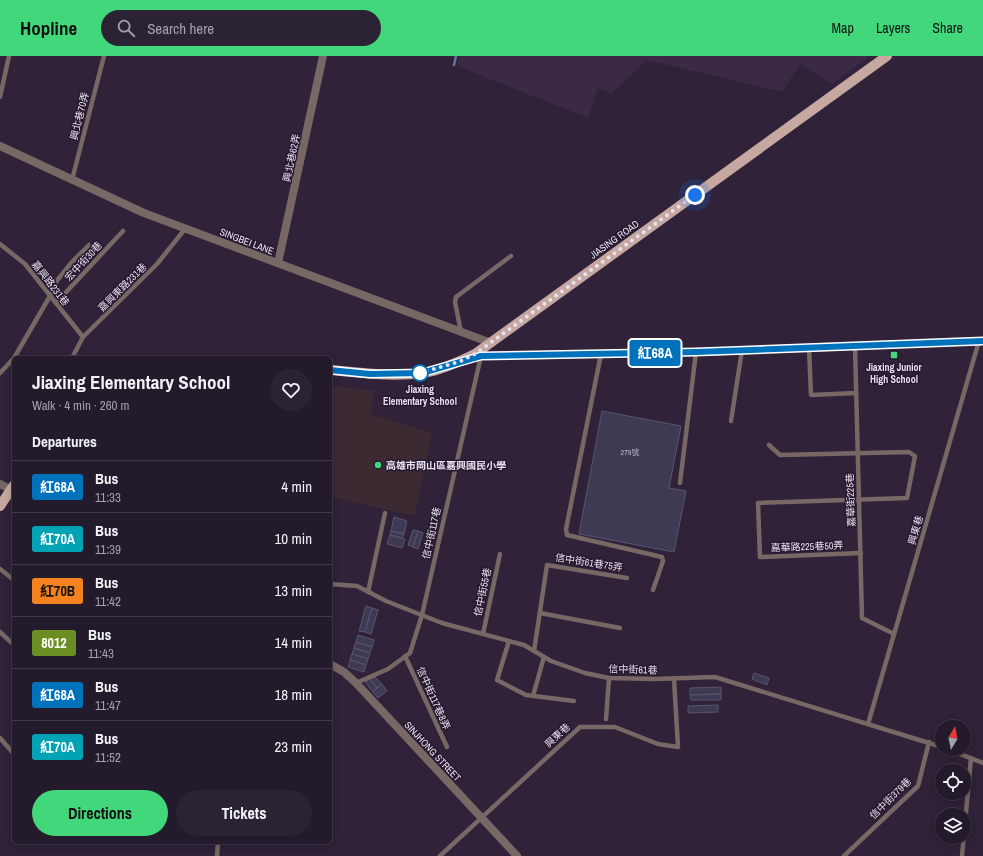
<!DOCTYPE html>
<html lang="en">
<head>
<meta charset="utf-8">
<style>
	body { margin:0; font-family:"Archivo Narrow","Noto Sans TC",sans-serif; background:#2b2333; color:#f1f3f6; height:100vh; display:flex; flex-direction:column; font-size:15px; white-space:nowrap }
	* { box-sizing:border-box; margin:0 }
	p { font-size:13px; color:#a3a1a9 }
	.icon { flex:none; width:22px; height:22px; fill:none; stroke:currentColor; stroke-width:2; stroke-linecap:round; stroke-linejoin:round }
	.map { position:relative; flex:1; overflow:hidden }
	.panel { position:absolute; left:12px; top:300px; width:320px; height:488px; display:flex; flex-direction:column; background:#231a2b; border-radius:6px; box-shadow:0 2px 10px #0003,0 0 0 1px #403847 }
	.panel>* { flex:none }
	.badge { padding:0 8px; border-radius:3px; font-size:14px; line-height:26px }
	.needle { width:26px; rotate:10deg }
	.buttons { position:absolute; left:935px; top:664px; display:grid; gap:8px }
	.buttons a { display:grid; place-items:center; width:36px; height:36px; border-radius:50%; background:#231a2b; box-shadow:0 2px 10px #0003,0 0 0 1px #403847; font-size:20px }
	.you { position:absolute; width:20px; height:20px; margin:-10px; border:3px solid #fff; border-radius:50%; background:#1a73e8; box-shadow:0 0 0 6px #1a73e833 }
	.map>.badge { position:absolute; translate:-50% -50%; box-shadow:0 0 0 2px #fff }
	h2 { padding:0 20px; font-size:15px; line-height:36px }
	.round { display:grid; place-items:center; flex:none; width:42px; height:42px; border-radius:21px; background:#2b2333 }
	.overview { display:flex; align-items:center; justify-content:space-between; height:68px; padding:0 20px }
	h1 { font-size:19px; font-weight:800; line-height:30px }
	.action { display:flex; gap:8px; margin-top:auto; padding:8px 20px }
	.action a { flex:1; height:46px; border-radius:24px; background:#42d77b; color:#111; font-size:16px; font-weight:800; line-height:46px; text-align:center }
	.action a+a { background:#2b2333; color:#f1f3f6 }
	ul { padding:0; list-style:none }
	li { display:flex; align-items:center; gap:12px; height:52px; padding:0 20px; border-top:1px solid #403847 }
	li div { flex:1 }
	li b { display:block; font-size:15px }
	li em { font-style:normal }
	li .badge { min-width:44px; font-weight:700; text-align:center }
	header { display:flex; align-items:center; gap:24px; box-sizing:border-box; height:56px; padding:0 20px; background:#42d77b; color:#111 }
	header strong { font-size:19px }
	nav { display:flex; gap:22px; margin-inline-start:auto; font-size:14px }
	.search { width:280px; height:36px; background:#2b2333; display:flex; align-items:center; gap:10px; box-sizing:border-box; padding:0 14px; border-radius:22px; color:#a3a1a9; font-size:15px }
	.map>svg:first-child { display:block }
	.built { fill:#3b2a46 }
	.education { fill:#3c2a32 }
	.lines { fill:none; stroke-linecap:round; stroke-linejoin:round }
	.stream { stroke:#67749c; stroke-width:2.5 }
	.building { fill:#3f3a54; stroke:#595570 }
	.service { stroke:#786865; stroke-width:4.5 }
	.minor { stroke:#786865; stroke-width:8 }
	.tertiary { stroke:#786865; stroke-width:8 }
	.primary { stroke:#c7a8a1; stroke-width:10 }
	.line-casing { stroke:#fff; stroke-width:9 }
	.line { stroke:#0072bc; stroke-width:6 }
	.walk { stroke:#e9e0f0; stroke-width:4; stroke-dasharray:0 7.2 }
	.poi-dot { fill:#42d77b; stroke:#26192f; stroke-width:1.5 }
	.stop-dot { fill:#fff; stroke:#0072bc; stroke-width:2 }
	.labels { text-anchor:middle; stroke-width:3; stroke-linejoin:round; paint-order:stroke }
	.number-label { font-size:8px; fill:#beb6c9 }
	.street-label { font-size:10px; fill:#e9e0f0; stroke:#26192f }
	.poi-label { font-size:10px; font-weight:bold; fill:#e9e0f0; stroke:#26192f }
	.stop-label { font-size:10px; font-weight:bold; fill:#e9e0f0; stroke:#26192f }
</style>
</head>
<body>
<header>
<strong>Hopline</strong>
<div class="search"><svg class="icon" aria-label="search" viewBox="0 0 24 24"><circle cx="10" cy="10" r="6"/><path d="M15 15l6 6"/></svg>Search here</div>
<nav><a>Map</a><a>Layers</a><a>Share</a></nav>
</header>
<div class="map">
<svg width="983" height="800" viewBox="0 0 983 800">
	<rect width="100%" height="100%" fill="#2f2239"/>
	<path class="built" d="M459,0H870L832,28L800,8L782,36L647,4L611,38L598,32L588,62L457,10Z"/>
	<path class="education" d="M330,330L374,334L371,358L432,377L415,460L330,441Z"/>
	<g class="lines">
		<path class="stream" d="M454,9L456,0"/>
	</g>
	<g class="building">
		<path d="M602,355L681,370L669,432L686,435L674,496L579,478Z"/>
		<path d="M394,461L407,465L404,478L391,475Z"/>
		<path d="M413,474L418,475L413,491L408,489Z"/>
		<path d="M391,475L404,478L402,482L390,479Z"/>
		<path d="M418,475L423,477L418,493L413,491Z"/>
		<path d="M390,479L405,483L402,492L387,488Z"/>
		<path d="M366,550L372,552L365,576L359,575Z"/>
		<path d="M372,552L378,554L371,578L365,576Z"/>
		<path d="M358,579L374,584L372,591L356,586Z"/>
		<path d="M356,586L372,591L370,597L354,592Z"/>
		<path d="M354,592L370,597L368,603L352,598Z"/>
		<path d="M352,598L368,603L366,609L350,604Z"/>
		<path d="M350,604L366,609L364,616L348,611Z"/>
		<path d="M754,617L769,622L767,629L752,623Z"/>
		<path d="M375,621L382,628L377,632L370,623Z"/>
		<path d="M370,623L377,632L373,636L365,626Z"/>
		<path d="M382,628L387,635L378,642L373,636Z"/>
		<path d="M721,631V638L690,639V632Z"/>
		<path d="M721,638V644H691L690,639Z"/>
		<path d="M718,649V656L688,657V650Z"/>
	</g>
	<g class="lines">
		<g class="service">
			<path d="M0,41L9,0"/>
			<path d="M72,124L104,0"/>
			<path d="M0,188L25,208L83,281"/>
			<path d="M56,247L123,175"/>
			<path d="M461,276L455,246L456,241L511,200"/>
			<path d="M855,290L862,562L894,578"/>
			<path d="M809,292L811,339L856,337"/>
			<path d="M601,298L566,473L567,479L662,501L663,505L653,534"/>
			<path d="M72,302L83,281L157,208L185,173"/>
			<path d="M0,317L14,302L50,240L55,227L72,206L89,189"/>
			<path d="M731,365L742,294"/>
			<path d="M769,389L780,399L909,396L915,400L907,442L758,447L760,501L861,497"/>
			<path d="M680,427L696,296"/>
			<path d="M0,513L14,524"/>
			<path d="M330,528L357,530L386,545L442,567L524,589L551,605L585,617L609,622L655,623L715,621L942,691"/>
			<path d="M368,536L385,457"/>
			<path d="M540,557L620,572"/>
			<path d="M0,576L14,589"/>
			<path d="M483,578L500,498"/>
			<path d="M509,585L497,624L526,639L574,645"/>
			<path d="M534,595L547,509L627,522"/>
			<path d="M405,600L447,691"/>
			<path d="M356,627L388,613L410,597L422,559L481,300"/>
			<path d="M533,640L544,601"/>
			<path d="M606,663L609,622"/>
			<path d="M868,668L979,285"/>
			<path d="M0,682L14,698"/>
			<path d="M947,693L983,707"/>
			<path d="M217,800L218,786"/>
			<path d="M440,800L580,671H615L658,688L678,691L674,623"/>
			<path d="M844,800L918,730L929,686"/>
			<path d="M962,800L971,702"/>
		</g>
		<g class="minor">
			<path d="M0,90L144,157L491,287"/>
			<path d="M278,207L323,0"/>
		</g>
		<g class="tertiary">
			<path d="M472,302L481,300L696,296L983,285"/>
			<path d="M0,428L14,435"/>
			<path d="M330,608L344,616L356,627L517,800"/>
		</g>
		<g class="primary">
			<path d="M330,314C360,317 392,321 423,317C441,314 459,306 475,298L887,0"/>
			<path d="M0,450L14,429"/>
		</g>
	</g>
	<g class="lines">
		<g class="line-casing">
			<path id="line" d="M330,314L370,318L422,317L481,300L696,296L983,285"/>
		</g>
		<use href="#line" class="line"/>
		<path class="walk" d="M420,317L461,305L475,298L695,139"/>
	</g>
	<g class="poi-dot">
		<rect x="890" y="295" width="8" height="8" rx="2"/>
		<circle cx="378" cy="409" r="4"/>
	</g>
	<circle class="stop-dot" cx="420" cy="317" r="8"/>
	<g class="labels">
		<g class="number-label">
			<text x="630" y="399">279號</text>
		</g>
		<g class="street-label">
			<text transform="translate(79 60) rotate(-76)" y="4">興北巷70弄</text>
			<text transform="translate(291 102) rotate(-78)" y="4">興北巷62弄</text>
			<text transform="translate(614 183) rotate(-36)" y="4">JIASING ROAD</text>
			<text transform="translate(247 185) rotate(21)" y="4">SINGBEI LANE</text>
			<text transform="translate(83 205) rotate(-47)" y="4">宏中街30巷</text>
			<text transform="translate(51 227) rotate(52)" y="4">嘉興路231巷</text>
			<text transform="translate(122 231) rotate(-45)" y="4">嘉興東路231巷</text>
			<text transform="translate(850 444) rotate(-92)" y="4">嘉華街225巷</text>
			<text transform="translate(915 474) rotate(-74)" y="4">興東巷</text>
			<text transform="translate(431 477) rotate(-77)" y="4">信中街117巷</text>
			<text transform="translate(807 490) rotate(-2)" y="4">嘉華路225巷50弄</text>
			<text transform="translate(589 506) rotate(9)" y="4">信中街61巷75弄</text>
			<text transform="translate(482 536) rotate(-78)" y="4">信中街55巷</text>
			<text transform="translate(633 613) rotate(2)" y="4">信中街61巷</text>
			<text transform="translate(434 642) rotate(66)" y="4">信中街117巷8弄</text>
			<text transform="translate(557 679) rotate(-43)" y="4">興東巷</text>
			<text transform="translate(433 695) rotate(47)" y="4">SINJHONG STREET</text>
			<text transform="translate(890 742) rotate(-45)" y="4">信中街379巷</text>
		</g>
		<g class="poi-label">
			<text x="894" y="315">Jiaxing Junior<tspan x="894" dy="12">High School</tspan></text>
			<text x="386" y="413" text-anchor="start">高雄市岡山區嘉興國民小學</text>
		</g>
		<g class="stop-label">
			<text x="420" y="337">Jiaxing<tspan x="420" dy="12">Elementary School</tspan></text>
		</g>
	</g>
</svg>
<div class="buttons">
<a><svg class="needle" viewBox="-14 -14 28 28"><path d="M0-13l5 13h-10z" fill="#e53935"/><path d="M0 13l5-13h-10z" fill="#a3a1a9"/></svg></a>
<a><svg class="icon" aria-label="locate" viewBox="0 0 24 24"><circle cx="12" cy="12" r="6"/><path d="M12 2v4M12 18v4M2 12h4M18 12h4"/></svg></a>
<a><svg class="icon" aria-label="layers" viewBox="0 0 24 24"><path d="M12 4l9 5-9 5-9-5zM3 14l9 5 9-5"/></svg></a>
</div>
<div class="you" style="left:695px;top:139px"></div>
<b class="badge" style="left:655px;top:297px;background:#0072bc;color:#fff">紅68A</b>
<section class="panel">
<div class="overview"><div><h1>Jiaxing Elementary School</h1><p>Walk · 4 min · 260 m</p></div><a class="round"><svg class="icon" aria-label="heart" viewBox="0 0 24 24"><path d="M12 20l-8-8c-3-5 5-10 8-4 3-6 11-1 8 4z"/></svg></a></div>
<h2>Departures</h2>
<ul>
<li><span class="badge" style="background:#0072bc;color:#fff">紅68A</span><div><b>Bus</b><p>11:33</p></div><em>4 min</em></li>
<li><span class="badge" style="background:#00a3b4;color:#fff">紅70A</span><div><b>Bus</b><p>11:39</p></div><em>10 min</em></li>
<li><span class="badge" style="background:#f58220;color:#111">紅70B</span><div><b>Bus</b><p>11:42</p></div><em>13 min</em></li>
<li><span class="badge" style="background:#6b8e23;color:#fff">8012</span><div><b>Bus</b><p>11:43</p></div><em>14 min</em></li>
<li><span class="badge" style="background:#0072bc;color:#fff">紅68A</span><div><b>Bus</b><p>11:47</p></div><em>18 min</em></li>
<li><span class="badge" style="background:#00a3b4;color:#fff">紅70A</span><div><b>Bus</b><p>11:52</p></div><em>23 min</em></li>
</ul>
<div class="action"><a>Directions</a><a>Tickets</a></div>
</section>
</div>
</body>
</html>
